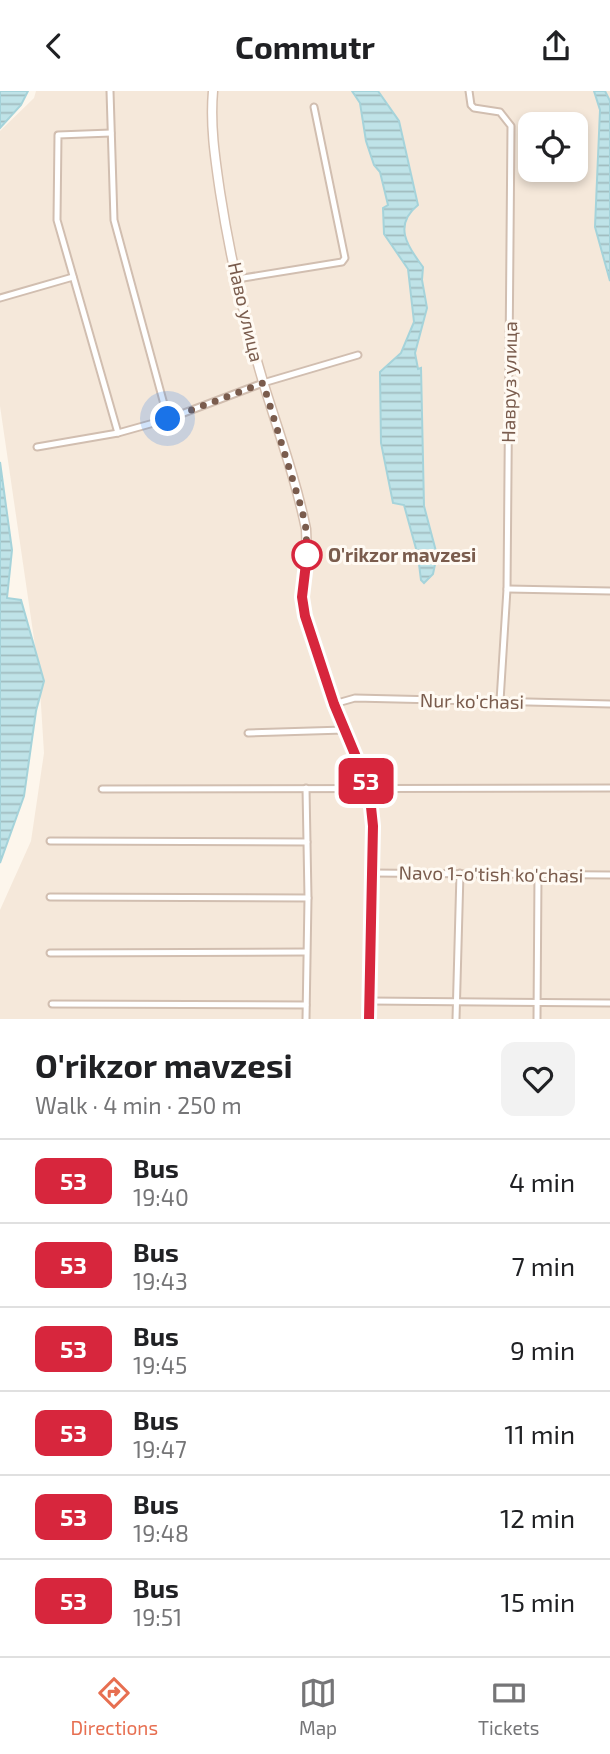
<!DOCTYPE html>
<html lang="en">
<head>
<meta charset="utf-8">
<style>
	body { margin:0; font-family:"Exo 2",sans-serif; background:#f2f2f2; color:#202124; height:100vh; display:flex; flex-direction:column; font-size:26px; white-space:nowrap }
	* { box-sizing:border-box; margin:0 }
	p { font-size:23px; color:#757577 }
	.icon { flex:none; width:38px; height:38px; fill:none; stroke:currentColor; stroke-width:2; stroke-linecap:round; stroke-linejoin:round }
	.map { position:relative; height:928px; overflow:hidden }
	.sheet { display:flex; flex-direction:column; background:#fff; flex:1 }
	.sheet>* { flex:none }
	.badge { padding:0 14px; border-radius:10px; font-size:24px; line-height:46px }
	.fabs { position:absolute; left:518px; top:21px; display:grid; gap:14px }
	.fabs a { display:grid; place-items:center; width:70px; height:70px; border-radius:14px; background:#fff; box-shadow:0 4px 10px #0003; font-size:35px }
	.you { position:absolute; width:35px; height:35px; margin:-18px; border:5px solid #fff; border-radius:50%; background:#1a73e8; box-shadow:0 0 0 10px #1a73e833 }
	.map>.badge { position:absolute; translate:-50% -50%; box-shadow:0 0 0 4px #fff }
	.round { display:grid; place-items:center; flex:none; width:74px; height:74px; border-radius:14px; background:#f2f2f2 }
	.headline { display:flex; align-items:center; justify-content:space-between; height:119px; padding:0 35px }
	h1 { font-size:33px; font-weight:700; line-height:52px }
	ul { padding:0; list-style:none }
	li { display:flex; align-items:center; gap:21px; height:84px; padding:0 35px; border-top:2px solid #e0e0e0 }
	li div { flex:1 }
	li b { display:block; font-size:26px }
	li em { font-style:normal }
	li .badge { min-width:77px; font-weight:700; text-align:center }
	header { display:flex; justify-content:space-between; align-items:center; height:91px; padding:0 35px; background:#fff; font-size:32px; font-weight:700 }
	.tabs { display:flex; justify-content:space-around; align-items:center; height:98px; border-top:2px solid #e0e0e0; background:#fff; font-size:19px; color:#757577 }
	.tabs a { display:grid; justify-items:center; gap:4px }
	.tabs .selected { color:#e76f51 }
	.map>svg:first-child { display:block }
	.residential { fill:#f5e8da; fill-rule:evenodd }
	.water { fill:url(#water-rules); stroke:#a5d3da; stroke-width:2 }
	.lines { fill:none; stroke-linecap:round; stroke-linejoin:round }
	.street-casing { stroke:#d1beb0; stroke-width:9 }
	.secondary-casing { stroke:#d6c0b0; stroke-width:11 }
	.street { stroke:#fff; stroke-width:5 }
	.secondary { stroke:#fff; stroke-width:8 }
	.line-casing { stroke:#fff; stroke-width:16 }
	.line { stroke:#d7263d; stroke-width:10 }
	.walk { stroke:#7a5c4d; stroke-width:7; stroke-dasharray:0 12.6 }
	.stop-dot { fill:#fff; stroke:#d7263d; stroke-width:3.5 }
	.labels { text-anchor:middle; stroke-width:6; stroke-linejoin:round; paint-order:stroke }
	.street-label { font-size:19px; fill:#7a5c4d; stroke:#fffaf3 }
	.stop-label { font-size:19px; font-weight:bold; fill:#7a5c4d; stroke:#fffaf3; text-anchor:start }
</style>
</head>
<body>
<header><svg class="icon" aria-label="back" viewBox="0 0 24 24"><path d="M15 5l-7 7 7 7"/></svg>Commutr<svg class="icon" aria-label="share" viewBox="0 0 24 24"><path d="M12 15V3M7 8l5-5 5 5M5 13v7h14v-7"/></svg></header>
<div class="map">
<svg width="610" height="928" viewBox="0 0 610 928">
	<defs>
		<pattern id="water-rules" width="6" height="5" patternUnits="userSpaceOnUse" patternTransform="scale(1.75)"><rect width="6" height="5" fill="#bfe3e8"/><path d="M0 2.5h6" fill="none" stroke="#a0bbbe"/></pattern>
	</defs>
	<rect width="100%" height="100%" fill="#fdf6ec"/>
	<path class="residential" d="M36,0H610V928H0V819L31,750L44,662L39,582L0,315V40L34,7ZM530,33H576V79H530Z"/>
	<g class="water">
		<path d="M0,0H28L21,14L0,37Z"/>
		<path d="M352,0H378L399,30L418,114C393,134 407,155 423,176L422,189L427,217L415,262L418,278L421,277L424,415L437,464L433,483L424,492L421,489L418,465L404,414L393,412L381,352L380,281L401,262L414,231L408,178L384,143L383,117L388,114L380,81L374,74L366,50L360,12Z"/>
		<path d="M594,0H605L610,10V190L595,136L600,19Z"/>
		<path d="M0,371L12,459L7,507L21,509L44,590L36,620L24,705L0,772Z"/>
	</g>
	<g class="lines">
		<g class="street-casing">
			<g id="street">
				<path d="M110,0L114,129L168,328"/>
				<path d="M469,0L471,14L474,17L500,21L511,35L507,498L500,610"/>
				<path d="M111,42L58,44L57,129L118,342"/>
				<path d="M237,188L342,171L345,167L314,16"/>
				<path d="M0,207L73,186"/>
				<path d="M37,356L118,342L168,328L263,292L358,264"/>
				<path d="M507,498L610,500"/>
				<path d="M334,613L355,607L610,613"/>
				<path d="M248,642L344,639"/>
				<path d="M306,697L308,807L306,928"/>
				<path d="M102,698L610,697"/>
				<path d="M50,750L307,751"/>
				<path d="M372,782L610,784"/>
				<path d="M50,806L308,807"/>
				<path d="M50,862L306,861"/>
				<path d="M369,910L610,912"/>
				<path d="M52,913L306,914"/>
				<path d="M456,928L460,782"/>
				<path d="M537,928L538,783"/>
			</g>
		</g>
		<g class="secondary-casing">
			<path id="secondary" d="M213,0C210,34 215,67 220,101C230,166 245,231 264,294C279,342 296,389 306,438L307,464L302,506L305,525L334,613L369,697L373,735L369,928"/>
		</g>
		<use href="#street" class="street"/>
		<use href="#secondary" class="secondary"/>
	</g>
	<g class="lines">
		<g class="line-casing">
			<path id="line" d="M307,464L302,506L305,525L334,613L369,697L373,735L369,928"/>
		</g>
		<use href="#line" class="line"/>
		<path class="walk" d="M168,328L263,292L302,419L306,438L307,464"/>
	</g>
	<circle class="stop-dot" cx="307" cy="464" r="14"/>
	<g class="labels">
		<g class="street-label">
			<text transform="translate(246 221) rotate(77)" y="7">Наво улица</text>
			<text transform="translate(509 291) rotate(-89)" y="7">Навруз улица</text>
			<text transform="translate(472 610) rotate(1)" y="7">Nur ko'chasi</text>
			<text transform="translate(491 783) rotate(1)" y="7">Navo 1-o'tish ko'chasi</text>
		</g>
		<g class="stop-label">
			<text x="328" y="471">O'rikzor mavzesi</text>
		</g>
	</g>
</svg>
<div class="fabs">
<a><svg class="icon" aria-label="locate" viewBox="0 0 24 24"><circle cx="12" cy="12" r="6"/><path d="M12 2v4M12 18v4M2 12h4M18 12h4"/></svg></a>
</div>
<div class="you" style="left:168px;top:328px"></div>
<b class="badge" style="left:366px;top:690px;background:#d7263d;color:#fff">53</b>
</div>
<section class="sheet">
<div class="headline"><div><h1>O'rikzor mavzesi</h1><p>Walk · 4 min · 250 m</p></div><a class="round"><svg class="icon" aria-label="heart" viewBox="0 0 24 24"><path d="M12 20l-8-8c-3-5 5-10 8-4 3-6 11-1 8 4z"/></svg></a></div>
<ul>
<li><span class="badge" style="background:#d7263d;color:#fff">53</span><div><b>Bus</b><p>19:40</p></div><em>4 min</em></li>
<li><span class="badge" style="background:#d7263d;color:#fff">53</span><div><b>Bus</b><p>19:43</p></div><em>7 min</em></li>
<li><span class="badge" style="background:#d7263d;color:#fff">53</span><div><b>Bus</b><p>19:45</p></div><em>9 min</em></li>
<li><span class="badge" style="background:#d7263d;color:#fff">53</span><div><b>Bus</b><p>19:47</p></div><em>11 min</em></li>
<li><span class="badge" style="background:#d7263d;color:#fff">53</span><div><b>Bus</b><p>19:48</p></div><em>12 min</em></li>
<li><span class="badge" style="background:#d7263d;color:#fff">53</span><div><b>Bus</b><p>19:51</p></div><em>15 min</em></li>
</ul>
</section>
<nav class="tabs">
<a class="selected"><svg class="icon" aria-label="directions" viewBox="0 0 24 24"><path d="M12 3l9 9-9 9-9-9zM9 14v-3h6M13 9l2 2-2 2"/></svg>Directions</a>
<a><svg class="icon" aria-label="map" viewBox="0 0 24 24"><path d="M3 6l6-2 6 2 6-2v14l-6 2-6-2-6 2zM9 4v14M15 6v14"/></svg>Map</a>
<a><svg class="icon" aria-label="tickets" viewBox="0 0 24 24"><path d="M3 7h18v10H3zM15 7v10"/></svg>Tickets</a>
</nav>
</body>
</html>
